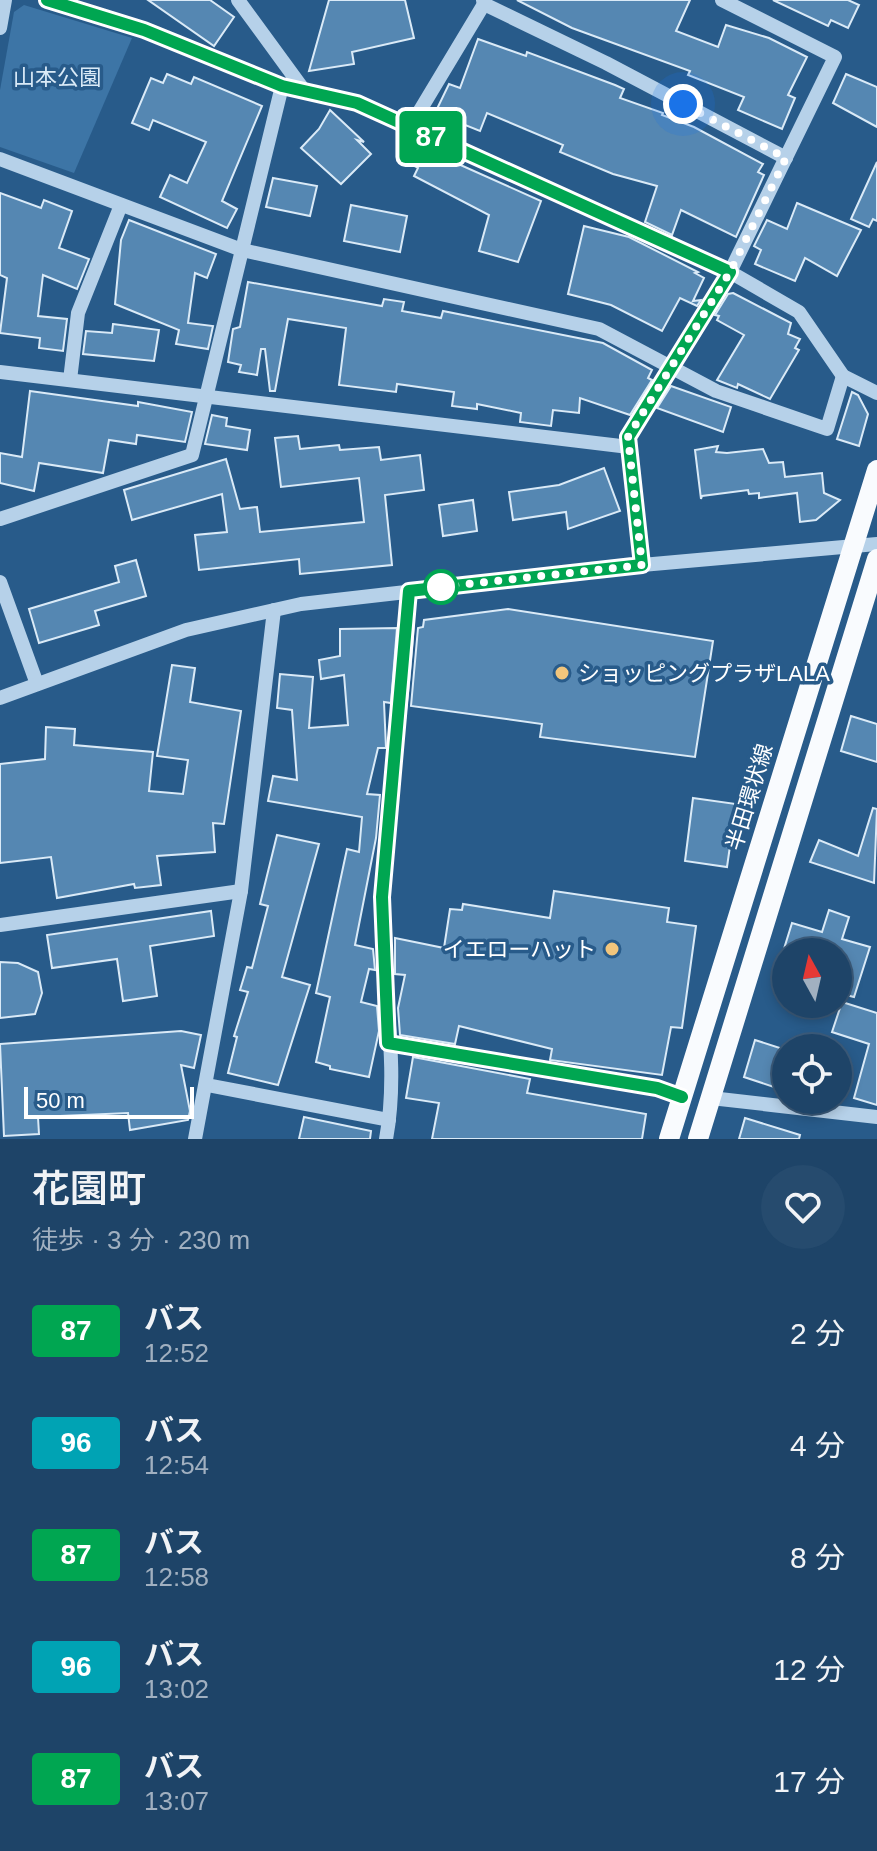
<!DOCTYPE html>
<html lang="ja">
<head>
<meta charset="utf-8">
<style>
	body { margin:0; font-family:Helvetica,"Noto Sans JP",sans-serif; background:#264b6e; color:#f1f3f6; height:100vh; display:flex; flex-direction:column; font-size:30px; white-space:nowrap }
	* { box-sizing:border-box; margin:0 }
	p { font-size:26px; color:#a1b0c0 }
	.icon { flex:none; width:44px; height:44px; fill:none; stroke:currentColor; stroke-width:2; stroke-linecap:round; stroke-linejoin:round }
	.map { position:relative; height:1139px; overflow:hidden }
	.details { display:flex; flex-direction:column; background:#1e4468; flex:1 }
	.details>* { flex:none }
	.badge { padding:0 16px; border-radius:6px; font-size:28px; line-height:52px }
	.needle { width:52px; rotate:352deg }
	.fabs { position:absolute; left:772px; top:938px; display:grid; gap:16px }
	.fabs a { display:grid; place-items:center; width:80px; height:80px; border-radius:50%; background:#1e4468; box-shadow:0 4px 12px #0003,0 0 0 2px #3c5c7c; font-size:40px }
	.scale { position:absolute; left:24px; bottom:20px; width:170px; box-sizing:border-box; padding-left:8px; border:4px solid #fff; border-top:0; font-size:22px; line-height:28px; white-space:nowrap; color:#fff; -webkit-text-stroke:6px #285b8a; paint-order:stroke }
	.you { position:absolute; width:40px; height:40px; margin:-20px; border:6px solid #fff; border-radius:50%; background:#1a73e8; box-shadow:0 0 0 12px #1a73e833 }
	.map>.badge { position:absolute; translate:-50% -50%; box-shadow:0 0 0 4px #fff }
	.round { display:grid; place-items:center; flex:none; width:84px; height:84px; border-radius:42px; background:#264b6e }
	.headline { display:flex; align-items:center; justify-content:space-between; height:136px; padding:0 32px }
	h1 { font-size:38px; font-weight:600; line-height:60px }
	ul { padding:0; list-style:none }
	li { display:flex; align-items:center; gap:24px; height:112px; padding:0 32px }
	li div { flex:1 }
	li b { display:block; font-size:30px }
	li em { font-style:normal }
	li .badge { min-width:88px; font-weight:700; text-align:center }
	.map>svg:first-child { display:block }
	.green { fill:#3d75a6 }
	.building { fill:#5587b2; stroke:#daeaf7; stroke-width:2 }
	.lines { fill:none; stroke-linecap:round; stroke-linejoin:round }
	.minor { stroke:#b6d1e9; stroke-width:14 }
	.major { stroke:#f9fbfe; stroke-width:20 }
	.line-casing { stroke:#fff; stroke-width:18 }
	.line { stroke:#00a651; stroke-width:12 }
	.walk { stroke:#fff; stroke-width:8; stroke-dasharray:0 14.4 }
	.stop-dot { fill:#fff; stroke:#00a651; stroke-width:4 }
	.poi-dot { fill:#f1c57c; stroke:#285b8a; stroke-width:3 }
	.labels { text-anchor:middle; stroke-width:7; stroke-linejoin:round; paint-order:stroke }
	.park-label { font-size:22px; fill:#daeaf7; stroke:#285b8a }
	.poi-label { font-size:22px; fill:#fff; stroke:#285b8a; text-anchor:start }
	.street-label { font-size:22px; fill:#fff; stroke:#285b8a }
</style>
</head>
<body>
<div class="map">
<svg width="877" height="1139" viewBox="0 0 877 1139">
	<rect width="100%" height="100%" fill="#285b8a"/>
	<path class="green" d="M24,5L132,38L74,173L0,147V90L14,12Z"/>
	<g class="building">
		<path d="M148,0H210L234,17L214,46Z"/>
		<path d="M329,0H405L414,38L352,52L354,64L309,71Z"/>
		<path d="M517,0H690L676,31L718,47L726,25L769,38L807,57L788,95L795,98L782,129L738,110L744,97L688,75L690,71L572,28Z"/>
		<path d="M773,0H848L859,5L848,28L831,20L828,26Z"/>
		<path d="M478,39L526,56L527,52L615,85L624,89L620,98L663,113L662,115L694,127L763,164L758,172L764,175L736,237L681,210L672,235L645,222L657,186L613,174L560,152L563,145L487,113L480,131L435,113L449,84L460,88Z"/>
		<path d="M167,74L191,84L194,77L262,106L222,201L237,209L227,228L160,197L170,175L187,183L206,142L153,120L149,130L132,123L151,78L163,83Z"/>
		<path d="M846,74L877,87V127L833,103Z"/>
		<path d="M330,110L364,142L357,140L371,154L341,184L301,148L319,129Z"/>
		<path d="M418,146L541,201L518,262L479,251L489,215L414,176L418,168L409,163Z"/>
		<path d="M877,162V221L873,219L869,227L851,219Z"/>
		<path d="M273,178L317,186L310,216L266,207Z"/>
		<path d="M0,193L41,208L44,200L72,211L59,248L89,259L77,289L43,275L38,316L67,319L63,351L39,348L40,338L0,333L7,278L0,275Z"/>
		<path d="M797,203L861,230L837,276L805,258L795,281L755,264L761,250L754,246L767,220L787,229Z"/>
		<path d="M351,205L407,216L400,252L344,241Z"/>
		<path d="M129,220L216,254L207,278L195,273L188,323L213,326L208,349L176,344L179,330L115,304L121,240Z"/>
		<path d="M584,226L629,237L698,272L695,273L704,278L693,301L701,300L697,306L680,298L662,331L611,305L568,294Z"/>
		<path d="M248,282L382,306L384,299L404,302L402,311L441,318L443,311L603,343L652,370L648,378L652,380L630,415L580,398L579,413L553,410L551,426L520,422L521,413L477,404V409L452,406L454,392L397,384L396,392L339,385L346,328L288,319L275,391H270L265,349H261L257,375L239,372L241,365L228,362L233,329L240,327Z"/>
		<path d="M733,293L791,323L788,334L800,339L795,348L799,350L770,399L738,384L737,388L717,380L744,335L717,320L719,316L715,315L728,294Z"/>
		<path d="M113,324L159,330L154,361L83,354L86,331L112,333Z"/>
		<path d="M671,386L731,407L723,432L657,408Z"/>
		<path d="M30,391L138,406V402L192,412L185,442L137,435L136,444L109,440L103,473L39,463L34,491L0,483V453L22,457Z"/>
		<path d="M852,392L858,395L868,414L859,446L837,439Z"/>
		<path d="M212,415L227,418L226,426L250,430L247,450L205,444Z"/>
		<path d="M298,436L300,449L339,445L340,450L379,447L381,460L420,455L424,490L385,495L392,565L300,574L299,559L199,570L195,535L227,532L222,494L132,520L124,490L226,459L240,509L257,507L260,532L364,522L359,478L281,487L275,438Z"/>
		<path d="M718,446L716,452L727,453L763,449L769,463L783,462L785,477L822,473L824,493L840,500L816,520L800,522L797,493L759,498V493L749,494L748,490L702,496L701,499L695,450Z"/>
		<path d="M604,468L620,511L568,529L566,512L513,520L509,492L559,485Z"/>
		<path d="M473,500L477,531L443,536L439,505Z"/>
		<path d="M136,560L146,596L95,611L99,625L39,643L29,609L119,582L115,566Z"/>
		<path d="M508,609L713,641L695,757L540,737L542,724L411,706L418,628L423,627L424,620Z"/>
		<path d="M397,628L391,703L384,702L386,748H378L367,794L380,795L376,838L355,945L373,949L375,970L369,969L361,1002L377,1006L379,1031L369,1077L330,1069V1066L316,1062L330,997L316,993L347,849L359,852L362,817L268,801L273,776L297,780L292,710L277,708L280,674L313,677L309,728L348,725L344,675L321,679L319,660L340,656V629Z"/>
		<path d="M172,665L195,668L190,702L241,711L224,824L213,823L215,852L157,856L161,885L135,888L134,884L57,898L51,857L0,863V764L45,759L46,727L75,729L74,745L153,752L149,791L183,794L188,760L157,756Z"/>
		<path d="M851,716L877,724V762L841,751Z"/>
		<path d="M693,798L736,804L727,867L685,861Z"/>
		<path d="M873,808L877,809L874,883L810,862L819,840L858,856Z"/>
		<path d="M277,835L319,844L282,977L310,985L278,1085L228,1073L237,1037L234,1036L248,992L240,990L247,967L252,968L268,906L260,904Z"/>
		<path d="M554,891L669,908L667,922L696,926L682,1028L671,1027L662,1075L550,1060L552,1049L459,1026L455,1044L400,1035L398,1008L405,975L395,974V938L444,948L450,909L462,910L463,904L550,918Z"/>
		<path d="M829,910L849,917L842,939L870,947L854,997L838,993V952H783L792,923L822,932Z"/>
		<path d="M211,911L214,936L150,946L157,996L123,1001L117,959L52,968L47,935Z"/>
		<path d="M0,962L18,963L38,972L42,993L35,1014L0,1018Z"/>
		<path d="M842,1002L877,1013V1105L854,1098L869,1044L832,1032Z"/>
		<path d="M181,1031L201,1035L194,1068L181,1065L190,1111L188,1120L130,1130L128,1113L38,1117L39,1134L4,1136L0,1044Z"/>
		<path d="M755,1040L786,1050V1091L744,1077Z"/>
		<path d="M413,1057L530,1079L527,1093L646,1114L642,1139H432L439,1103L406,1098Z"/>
		<path d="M304,1117L371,1131L370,1139H299Z"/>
		<path d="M745,1118L800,1135L799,1139H739Z"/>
	</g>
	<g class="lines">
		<g class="minor">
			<path d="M47,0L144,30L282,86L357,103L730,272L799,312L843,376L877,393"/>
			<path d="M238,0L303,89"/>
			<path d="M483,0L484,4L606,63L786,158"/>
			<path d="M0,28L5,0"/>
			<path d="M410,127L484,4"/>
			<path d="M0,159L242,250L599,329L716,391L827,429L843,376"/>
			<path d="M0,372L629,447"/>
			<path d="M70,380L78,313L121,205"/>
			<path d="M0,519L192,455L282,86"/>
			<path d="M642,565L628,437L730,272L835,57L722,0"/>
			<path d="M0,582L37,684"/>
			<path d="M0,698L186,630L301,604L642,565L877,544"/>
			<path d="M0,925L241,891"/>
			<path d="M388,1043L657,1088L682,1097"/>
			<path d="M207,1085L389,1120"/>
			<path d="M711,1098L877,1117"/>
			<path d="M195,1139L241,891L274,610"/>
			<path d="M386,1139C401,1060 379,976 382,895C386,794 407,693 409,591"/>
		</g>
		<g class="major">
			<path d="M669,1139L877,470"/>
			<path d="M698,1139L877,559"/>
		</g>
	</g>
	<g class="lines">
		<g class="line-casing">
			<path id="line" d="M47,0L144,30L282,86L357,103L730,272L628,437L642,565L409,591L382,897L388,1043L657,1088L682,1097"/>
		</g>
		<use href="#line" class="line"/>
		<path class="walk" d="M441,587L642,565L628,437L730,272L786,158L683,104"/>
	</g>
	<circle class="stop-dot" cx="441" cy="587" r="16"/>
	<g class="poi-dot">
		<circle cx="562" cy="673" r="8"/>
		<circle cx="612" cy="949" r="8"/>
	</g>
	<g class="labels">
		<g class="park-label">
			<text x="57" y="85">山本公園</text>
		</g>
		<g class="poi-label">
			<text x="578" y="681">ショッピングプラザLALA</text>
			<text x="596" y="957" text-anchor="end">イエローハット</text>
		</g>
		<g class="street-label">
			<text transform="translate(749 797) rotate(-73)" y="8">半田環状線</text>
		</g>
	</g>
</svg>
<div class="fabs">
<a><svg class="needle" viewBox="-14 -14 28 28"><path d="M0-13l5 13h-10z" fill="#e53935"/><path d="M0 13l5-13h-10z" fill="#a1b0c0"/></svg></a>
<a><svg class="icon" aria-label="locate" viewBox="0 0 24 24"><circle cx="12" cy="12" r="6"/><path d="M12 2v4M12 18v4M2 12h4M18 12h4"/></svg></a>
</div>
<div class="scale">50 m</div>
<div class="you" style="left:683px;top:104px"></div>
<b class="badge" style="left:431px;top:137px;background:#00a651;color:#fff">87</b>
</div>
<section class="details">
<div class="headline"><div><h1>花園町</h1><p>徒歩 · 3 分 · 230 m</p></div><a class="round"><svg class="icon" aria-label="heart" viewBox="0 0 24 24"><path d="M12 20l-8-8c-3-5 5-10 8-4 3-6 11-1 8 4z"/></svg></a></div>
<ul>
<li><span class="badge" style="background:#00a651;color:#fff">87</span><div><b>バス</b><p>12:52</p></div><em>2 分</em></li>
<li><span class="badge" style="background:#00a3b4;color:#fff">96</span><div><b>バス</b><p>12:54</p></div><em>4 分</em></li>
<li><span class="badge" style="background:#00a651;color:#fff">87</span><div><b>バス</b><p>12:58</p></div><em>8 分</em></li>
<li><span class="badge" style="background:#00a3b4;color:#fff">96</span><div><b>バス</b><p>13:02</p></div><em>12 分</em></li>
<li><span class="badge" style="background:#00a651;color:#fff">87</span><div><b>バス</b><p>13:07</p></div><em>17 分</em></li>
</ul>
</section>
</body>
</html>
